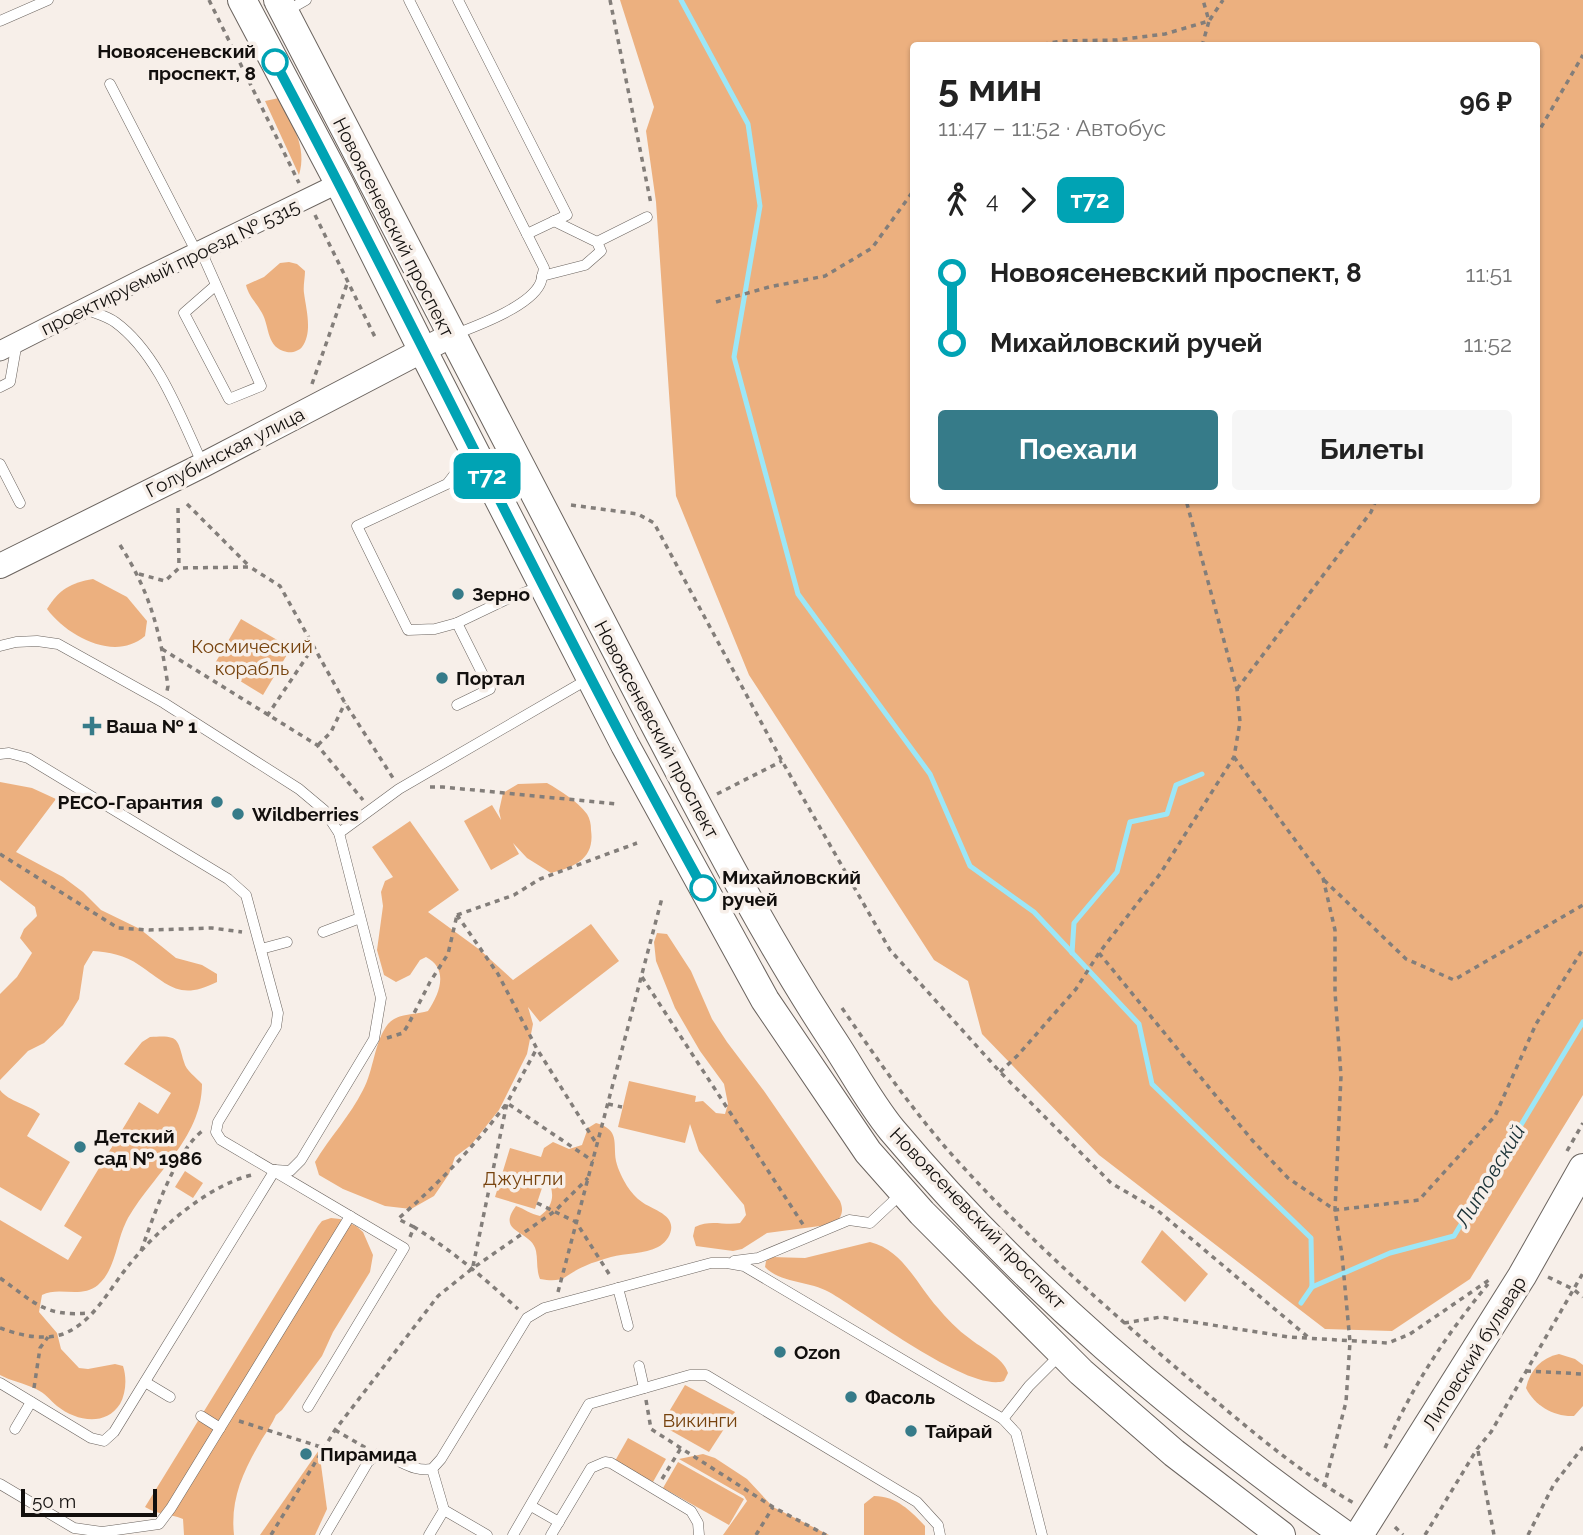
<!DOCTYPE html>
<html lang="ru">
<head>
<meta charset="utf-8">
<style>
	body { margin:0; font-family:Raleway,sans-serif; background:#f6f6f6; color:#222; height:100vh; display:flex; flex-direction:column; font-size:26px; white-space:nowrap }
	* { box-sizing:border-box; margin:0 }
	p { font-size:23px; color:#767676 }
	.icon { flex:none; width:38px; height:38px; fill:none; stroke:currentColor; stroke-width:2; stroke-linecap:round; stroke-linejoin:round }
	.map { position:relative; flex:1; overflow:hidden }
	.sheet { position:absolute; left:910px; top:42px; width:630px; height:462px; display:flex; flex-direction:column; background:#fff; border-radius:7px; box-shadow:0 2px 5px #0004 }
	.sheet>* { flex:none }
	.badge { padding:0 14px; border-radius:10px; font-size:24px; line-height:46px }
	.scale { position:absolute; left:21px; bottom:18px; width:136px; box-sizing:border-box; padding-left:7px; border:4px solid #120f0d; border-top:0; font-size:19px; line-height:24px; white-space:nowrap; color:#120f0d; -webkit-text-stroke:5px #f7efe9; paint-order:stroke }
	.map>.badge { position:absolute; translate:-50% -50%; box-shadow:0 0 0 4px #fff }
	.legs { display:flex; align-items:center; gap:10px; height:77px; padding:0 28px; font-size:23px }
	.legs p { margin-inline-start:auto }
	.summary { display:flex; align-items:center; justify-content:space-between; height:119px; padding:0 28px }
	h1 { font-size:38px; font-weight:700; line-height:52px }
	.button { display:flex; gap:14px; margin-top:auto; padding:14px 28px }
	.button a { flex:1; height:80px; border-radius:7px; background:#367b89; color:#fff; font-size:28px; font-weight:700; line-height:80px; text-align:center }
	.button a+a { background:#f6f6f6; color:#222 }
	ul { padding:0 28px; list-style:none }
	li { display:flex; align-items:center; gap:24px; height:70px; font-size:26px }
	li i { display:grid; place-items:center; width:10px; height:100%; margin:0 9px; background:currentColor }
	li i::after { content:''; width:18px; height:18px; margin:-9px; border:5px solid; border-radius:50%; background:#fff }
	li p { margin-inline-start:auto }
	li:first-child i { background:linear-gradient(#0000 50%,currentColor 0) }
	li:last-child i { background:linear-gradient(currentColor 50%,#0000 0) }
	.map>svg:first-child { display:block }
	.green { fill:#ecb07f; fill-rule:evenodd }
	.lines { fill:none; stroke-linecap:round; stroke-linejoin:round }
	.stream { stroke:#9ce7f7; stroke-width:5 }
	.service-casing { stroke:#6b645f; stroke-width:11 }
	.minor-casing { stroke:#6b645f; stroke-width:21 }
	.tertiary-casing { stroke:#6b645f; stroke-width:26 }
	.secondary-casing { stroke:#6b645f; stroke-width:30 }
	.path { stroke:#837e7a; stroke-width:3.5; stroke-dasharray:5 5; stroke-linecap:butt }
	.service { stroke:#fff; stroke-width:10 }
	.minor { stroke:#fff; stroke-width:19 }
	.tertiary { stroke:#fff; stroke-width:24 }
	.secondary { stroke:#fff; stroke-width:28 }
	.line-1-casing { stroke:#fff; stroke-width:16 }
	.line-1 { stroke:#00a3b4; stroke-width:10 }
	.stop-1-dot { fill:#fff; stroke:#00a3b4; stroke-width:3.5 }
	.poi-dot { fill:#367b89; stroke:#f7efe9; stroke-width:2.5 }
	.labels { text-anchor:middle; stroke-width:7; stroke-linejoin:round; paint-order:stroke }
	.stop-label { font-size:19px; font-weight:bold; fill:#120f0d; stroke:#f7efe9; text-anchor:end }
	.street-label { font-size:19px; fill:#120f0d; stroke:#f7efe9 }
	.poi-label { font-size:19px; font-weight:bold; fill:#120f0d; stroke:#f7efe9; text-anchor:start }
	.park-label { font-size:19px; fill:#77430e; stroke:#f7efe9 }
	.water-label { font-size:21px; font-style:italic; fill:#183035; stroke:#f7efe9 }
</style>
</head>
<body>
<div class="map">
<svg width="1583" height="1535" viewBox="0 0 1583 1535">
	<rect width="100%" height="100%" fill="#f7efe9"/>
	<g class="green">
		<path d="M620,0H1583V1095L1470,1279L1392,1331L1325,1329L1099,1155L982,1034L968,981L934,960L749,675L676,496L656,202L646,131L654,107ZM914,46H1536V500H914Z"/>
		<path d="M279,98C291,122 308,147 299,175L265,101Z"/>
		<path d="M289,262L297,264L305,271C305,278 303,286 304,293C306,309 313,332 302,347C299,351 292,353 287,352C266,348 270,327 262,313C256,302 249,297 246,285L264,277L280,263Z"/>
		<path d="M93,579L127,597L147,621L145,636C115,662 68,637 47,609C59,589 71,583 93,579Z"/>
		<path d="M241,619L291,648L263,695L214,665Z"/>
		<path d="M0,782L32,788L56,799L16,852L63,877L83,892L101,910L140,929L176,958L202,965L217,974V982C179,1001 169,985 139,965C125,955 109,952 93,951L84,966L79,999L63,1025L44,1043L28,1051L0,1080V994L17,977L32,953L20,938L24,929L37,916L35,907L0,880Z"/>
		<path d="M547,783C561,791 577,801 587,814C590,819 591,824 591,830C595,858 576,867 551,873L527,858L513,843L519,854L491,870L464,821L492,805L501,820L499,811L503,793L518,784Z"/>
		<path d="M410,821L459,890L428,912L480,950L513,980L591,924L619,961L540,1022L528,1007L533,1024L527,1054L499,1110L471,1145L455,1157L449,1174L434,1196L411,1209L385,1206L343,1189L319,1175L315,1162C330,1137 350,1116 363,1090C374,1070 374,1042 388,1024C397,1013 415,1015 428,1011C440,993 449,969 426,957L420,960L410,975L396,982L384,975L377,950L383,906L381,892L385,881L393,877L372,847Z"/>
		<path d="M657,933L667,934L691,971L712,1019L727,1042L764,1091L840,1201C844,1211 842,1216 835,1224L767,1233L742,1249L733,1251L696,1246L693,1236L695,1227C711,1219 724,1226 740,1223L746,1215L744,1205L699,1151L690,1124L685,1143L618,1127L629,1081L696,1096L695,1102L703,1101L716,1113L725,1114L728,1104L724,1084L700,1051L675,1008L656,961L654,942Z"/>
		<path d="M150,1037C179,1035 177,1038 184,1062C186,1071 196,1077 202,1084C202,1139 150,1177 126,1222C116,1242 116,1269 98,1285C81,1299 59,1286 42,1295L39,1312L57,1333L61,1349L79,1368L88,1369L115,1364L123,1366C127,1378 126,1393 120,1404C105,1427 76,1421 57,1406C50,1400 45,1393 36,1389C24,1383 11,1381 0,1375V1220L68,1260L82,1237L64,1226L139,1102L158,1114L171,1093L124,1064L142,1042Z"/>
		<path d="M0,1090C9,1102 28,1104 40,1114L27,1136L70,1162L41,1211L0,1187Z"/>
		<path d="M596,1123C620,1130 613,1142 616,1161C618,1170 623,1179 627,1186C631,1192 636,1198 642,1202C651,1209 674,1214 671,1230C670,1237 664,1244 658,1247C645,1254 625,1253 611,1257C602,1260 593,1262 585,1266C565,1274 566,1284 540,1279C536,1269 538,1261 536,1251C532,1230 495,1234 516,1206C525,1209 530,1214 540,1216C555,1205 555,1192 546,1176L535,1209L495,1197L510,1148L541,1157L544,1148L553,1142L569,1149L582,1145L588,1128Z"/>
		<path d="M185,1171L203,1183L193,1198L175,1187Z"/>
		<path d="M331,1218L340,1219L356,1226L363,1232L373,1255L370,1272L333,1332L322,1356L282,1410L276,1415C272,1424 267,1431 262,1439C244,1470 230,1498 234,1535H184L183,1519C168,1513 158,1515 145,1507L318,1226L322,1221Z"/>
		<path d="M1162,1230L1208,1274L1185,1302L1141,1262Z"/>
		<path d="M870,1242C903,1250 917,1285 938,1308C945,1317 959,1331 969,1338C982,1349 1003,1357 1008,1373L1004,1381C969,1393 863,1311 829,1292C810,1281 780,1283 765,1267L766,1261L771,1257L805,1258Z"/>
		<path d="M1559,1354L1575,1359L1583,1365V1406L1574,1416C1554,1417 1535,1406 1526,1388C1530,1370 1541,1358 1559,1354Z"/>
		<path d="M685,1385L735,1412L709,1452L661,1425Z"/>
		<path d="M628,1438L666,1459L653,1482L615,1461Z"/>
		<path d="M319,1450L327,1509L315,1535H260Z"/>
		<path d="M703,1454L715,1458L747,1479L773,1507L829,1535H723L747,1501L744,1496L679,1459Z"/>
		<path d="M678,1462L744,1499L729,1525L663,1488Z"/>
		<path d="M874,1496C896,1496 911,1511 925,1526V1535H864V1504Z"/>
	</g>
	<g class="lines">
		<g class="stream">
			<path d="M681,0L748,124L760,206L734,357L798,594L930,774L970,866L1034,912L1139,1024L1152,1084L1311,1238L1312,1287"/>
			<path d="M1072,953L1074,923L1117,872L1130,822L1167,814L1176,785L1202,774"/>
			<path d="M1312,1287L1390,1253L1454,1236L1583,1022"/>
			<path d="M1301,1303L1312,1287"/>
		</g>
		<g class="service-casing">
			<g id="service">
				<path d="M409,0L544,268C543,273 542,280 540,284C529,307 476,326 453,335"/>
				<path d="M458,0L567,215L527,234"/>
				<path d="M285,12L306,0"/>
				<path d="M0,21L48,0"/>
				<path d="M110,84L197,253"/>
				<path d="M597,242L647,217"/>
				<path d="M201,251L261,386L229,399L184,313L216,285"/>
				<path d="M542,276L585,265L601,251L597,242L554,221"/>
				<path d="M85,309C95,313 107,316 115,322C158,353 181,418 203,465"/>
				<path d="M0,387L10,382L17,342"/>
				<path d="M471,453L447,484L357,526L408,630L435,629L457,623L505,600L542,586"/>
				<path d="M0,464L20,503"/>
				<path d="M457,623L490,689L457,705"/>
				<path d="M0,646L16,642L37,641L58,644L164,703L299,789L324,810L339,833L381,998L374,1039L301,1160L290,1171L275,1170"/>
				<path d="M0,754L9,753L28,758L228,879L246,895L278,1013L276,1027L218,1122L216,1132L221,1140L404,1248L308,1407"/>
				<path d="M339,833L399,789L590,678"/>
				<path d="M323,932L360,918"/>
				<path d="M261,949L287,942"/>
				<path d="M734,1261L758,1258L849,1220L870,1223L902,1193"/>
				<path d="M618,1288L628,1326"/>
				<path d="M639,1366L644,1388"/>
				<path d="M145,1382L170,1397"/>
				<path d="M0,1383L91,1438L104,1441L114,1432L275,1170"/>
				<path d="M201,1416L220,1428"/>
				<path d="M1003,1419L1029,1386L1061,1354"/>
				<path d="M15,1429L31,1402"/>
				<path d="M432,1469L444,1510L487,1535"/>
				<path d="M0,1484L74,1528L102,1532L159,1524L171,1508L350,1216"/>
				<path d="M531,1506L559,1522"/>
				<path d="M325,1535L368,1462L378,1454C401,1458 409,1472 432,1469L441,1459L527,1318L544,1308L711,1263H727L744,1266L1003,1419L1016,1433L1042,1535"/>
				<path d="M429,1535L444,1510"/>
				<path d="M513,1535L589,1404L690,1375H706L917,1502L938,1525L940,1535"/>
				<path d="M551,1535L591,1468L605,1462L611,1463L691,1511L698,1523L699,1535"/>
			</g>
		</g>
		<g class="minor-casing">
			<path id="minor" d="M0,351L144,278L339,183"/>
		</g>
		<g class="tertiary-casing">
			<path id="tertiary" d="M0,566L203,465L450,336"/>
		</g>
		<g class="secondary-casing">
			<g id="secondary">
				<path d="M242,0L339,183L422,349L625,745L765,1000L868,1152L922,1213L1081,1372L1174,1453L1281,1535"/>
				<path d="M278,0C402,240 526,480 652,719C709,828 766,939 834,1042C853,1071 870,1103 892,1130C1023,1286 1179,1417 1345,1535"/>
				<path d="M1359,1535L1522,1276L1583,1168"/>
			</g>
		</g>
		<g class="path">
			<path d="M209,0L299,183"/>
			<path d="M610,0L651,204"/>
			<path d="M1033,46L1061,41L1117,40L1165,34L1209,21L1223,0"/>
			<path d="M1202,46L1209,21L1203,0"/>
			<path d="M1536,136L1583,55"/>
			<path d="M315,215L376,339"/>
			<path d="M716,302L769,287L825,276L872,248L914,190"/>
			<path d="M312,384L347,284"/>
			<path d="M187,504L250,567"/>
			<path d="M571,505L638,514L654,523L782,761L890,950L1001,1073L1111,1183L1157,1210L1308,1337"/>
			<path d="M178,508L179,568"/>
			<path d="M120,545C150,592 160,631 168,686L167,691"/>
			<path d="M139,574L165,581L179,568L250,567L280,586L345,703L393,778"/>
			<path d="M162,649L317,745L363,800"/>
			<path d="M1237,689L1371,512L1376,500"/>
			<path d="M267,716L314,646"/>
			<path d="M318,745L331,732L345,703"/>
			<path d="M1234,757L1323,878L1335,930V992L1341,1076L1335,1210L1342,1255L1350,1342L1346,1402L1324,1487"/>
			<path d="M430,787H443L617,804"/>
			<path d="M717,794L782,761"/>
			<path d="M0,854L118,928L149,930L212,928L242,932"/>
			<path d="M1324,880L1406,959L1454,980L1583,905"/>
			<path d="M457,915L498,974L537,1049L596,1143"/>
			<path d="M457,915L514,895L540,879L637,843"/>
			<path d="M1099,953L1252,1140L1288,1178L1335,1210L1419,1200L1495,1116L1536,1024L1583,949"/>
			<path d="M642,977L804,1226"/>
			<path d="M842,1008C875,1056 908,1104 946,1148C1021,1233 1107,1309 1193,1382C1245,1425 1295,1470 1354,1503"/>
			<path d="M387,1038L403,1033L408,1025L430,982L448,954L457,915"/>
			<path d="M1000,1072L1018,1055L1076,989L1099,953L1160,874L1234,757L1240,722L1237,689L1186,500"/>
			<path d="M608,1104L622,1107"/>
			<path d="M1567,1151L1583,1123"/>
			<path d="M537,1203L576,1222L611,1277"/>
			<path d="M414,1227L398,1219C440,1182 474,1147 507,1103L593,1161"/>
			<path d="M410,1237L414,1227C453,1251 485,1279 518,1309"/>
			<path d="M141,1251C153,1218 176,1148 205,1129"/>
			<path d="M473,1266L507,1103L536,1050"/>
			<path d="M1548,1277L1573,1289L1583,1297"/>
			<path d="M0,1278C34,1302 44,1317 89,1313"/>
			<path d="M558,1292L662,898"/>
			<path d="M1124,1323L1161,1317L1289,1337L1388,1343L1410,1334L1492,1278"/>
			<path d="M0,1328C19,1335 43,1341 63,1334C94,1322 109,1289 129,1265C157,1230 208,1185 252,1175"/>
			<path d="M1526,1371L1583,1374"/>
			<path d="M34,1388L40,1348L48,1337"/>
			<path d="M646,1400L651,1429L773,1507L826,1535"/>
			<path d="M239,1421L324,1448"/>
			<path d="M335,1430L366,1448"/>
			<path d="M1385,1448C1413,1385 1444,1338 1488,1284"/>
			<path d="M1478,1451L1494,1535"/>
			<path d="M662,1479L681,1448"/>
			<path d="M1395,1527L1403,1535"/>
			<path d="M271,1535L335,1430L438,1296L473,1268L555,1211L588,1178"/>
			<path d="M756,1535L773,1507"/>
			<path d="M1425,1535L1477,1449L1491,1432L1583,1273"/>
			<path d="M1528,1535L1554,1484L1583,1447"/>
		</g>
		<use href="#service" class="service"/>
		<use href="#minor" class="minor"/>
		<use href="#tertiary" class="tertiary"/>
		<use href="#secondary" class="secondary"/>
	</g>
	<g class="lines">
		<g class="line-1-casing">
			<path id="line-1" d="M275,62C421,336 553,617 703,888"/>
		</g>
		<use href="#line-1" class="line-1"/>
	</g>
	<g class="stop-1-dot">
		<circle cx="275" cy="62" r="12"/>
		<circle cx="703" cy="888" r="12"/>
	</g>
	<g class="poi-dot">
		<circle cx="458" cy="594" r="7"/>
		<circle cx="442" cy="678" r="7"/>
		<path d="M88.5 715.5h7v7h7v7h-7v7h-7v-7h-7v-7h7z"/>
		<circle cx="217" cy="802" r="7"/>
		<circle cx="238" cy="814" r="7"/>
		<circle cx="80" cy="1147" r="7"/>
		<circle cx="780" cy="1352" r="7"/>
		<circle cx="851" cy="1397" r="7"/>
		<circle cx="911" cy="1431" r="7"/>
		<circle cx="306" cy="1454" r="7"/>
	</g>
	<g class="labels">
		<g class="stop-label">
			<text x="256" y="58">Новоясеневский<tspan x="256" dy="22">проспект, 8</tspan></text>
			<text x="722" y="884" text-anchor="start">Михайловский<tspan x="722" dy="22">ручей</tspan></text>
		</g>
		<g class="street-label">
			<text transform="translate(394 227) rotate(63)" y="7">Новоясеневский проспект</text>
			<text transform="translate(170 267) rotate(-26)" y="7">проектируемый проезд № 5315</text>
			<text transform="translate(225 452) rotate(-27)" y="7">Голубинская улица</text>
			<text transform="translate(657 729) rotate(62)" y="7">Новоясеневский проспект</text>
			<text transform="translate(978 1218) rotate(46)" y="7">Новоясеневский проспект</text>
			<text transform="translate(1474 1353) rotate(-58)" y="7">Литовский бульвар</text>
		</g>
		<g class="poi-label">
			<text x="472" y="601">Зерно</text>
			<text x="456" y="685">Портал</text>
			<text x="106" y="733">Ваша № 1</text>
			<text x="203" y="809" text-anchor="end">РЕСО-Гарантия</text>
			<text x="252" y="821">Wildberries</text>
			<text x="94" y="1143">Детский<tspan x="94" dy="22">сад № 1986</tspan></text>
			<text x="794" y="1359">Ozon</text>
			<text x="865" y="1404">Фасоль</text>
			<text x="925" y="1438">Тайрай</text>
			<text x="320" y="1461">Пирамида</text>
		</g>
		<g class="park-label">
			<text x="252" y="653">Космический<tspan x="252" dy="22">корабль</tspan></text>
			<text x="523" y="1185">Джунгли</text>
			<text x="700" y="1427">Викинги</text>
		</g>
		<g class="water-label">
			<text transform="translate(1490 1176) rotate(-59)" y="7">Литовский</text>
		</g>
	</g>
</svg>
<div class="scale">50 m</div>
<b class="badge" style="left:487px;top:476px;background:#00a3b4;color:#fff">т72</b>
<section class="sheet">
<div class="summary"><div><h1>5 мин</h1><p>11:47 – 11:52 · Автобус</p></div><b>96 ₽</b></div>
<div class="legs"><svg class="icon" aria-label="walk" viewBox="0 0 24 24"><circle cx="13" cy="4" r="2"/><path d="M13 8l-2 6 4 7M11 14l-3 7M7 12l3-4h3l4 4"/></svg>4<svg class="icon" aria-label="forward" viewBox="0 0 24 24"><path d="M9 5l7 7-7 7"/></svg><b class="badge" style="background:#00a3b4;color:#fff">т72</b></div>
<ul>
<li><i style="color:#00a3b4"></i><b>Новоясеневский проспект, 8</b><p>11:51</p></li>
<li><i style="color:#00a3b4"></i><b>Михайловский ручей</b><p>11:52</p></li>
</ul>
<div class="button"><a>Поехали</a><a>Билеты</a></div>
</section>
</div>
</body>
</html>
